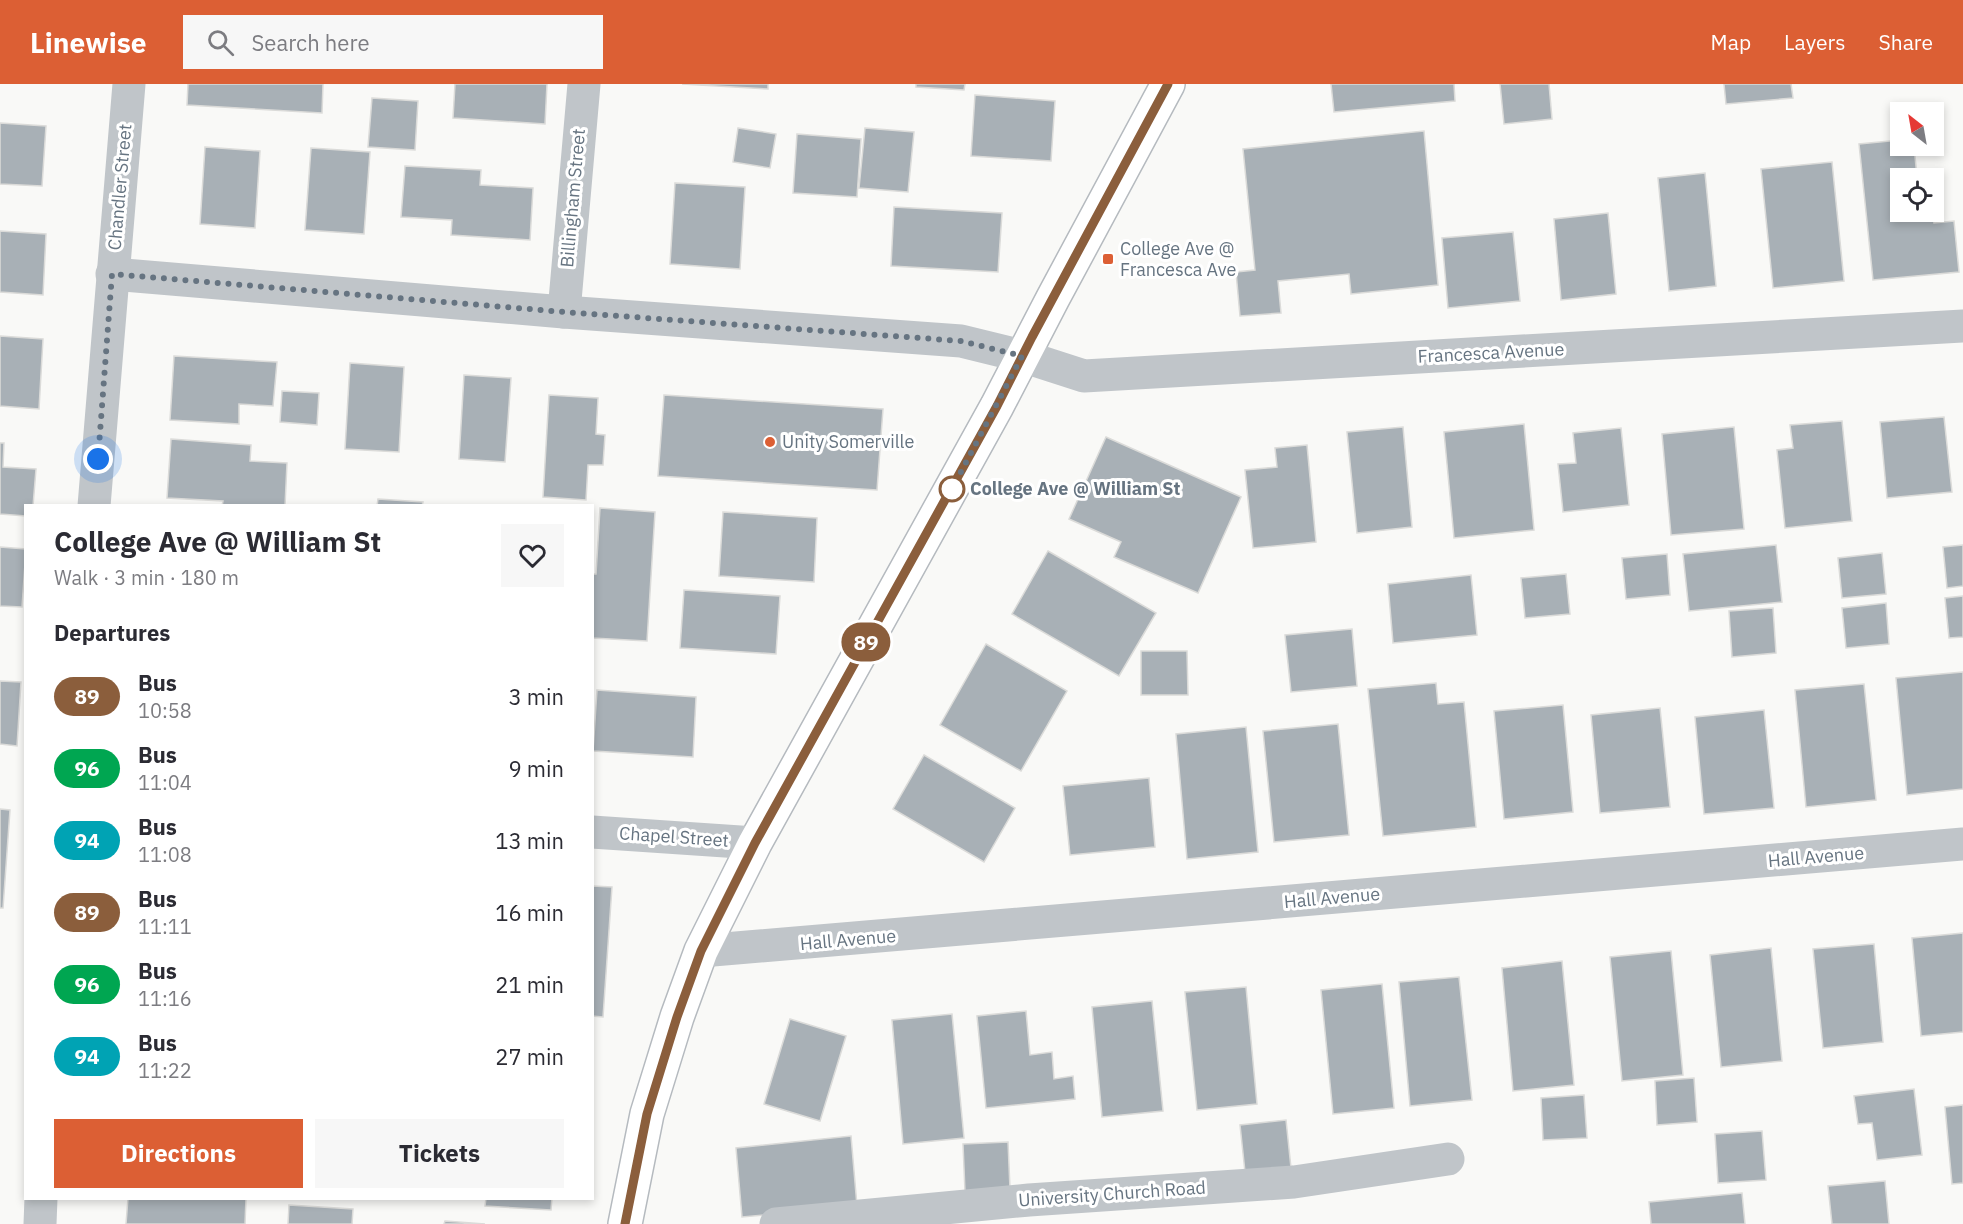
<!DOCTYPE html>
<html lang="en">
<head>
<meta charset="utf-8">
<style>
	body { margin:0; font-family:"IBM Plex Sans",sans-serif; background:#f7f7f7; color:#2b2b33; height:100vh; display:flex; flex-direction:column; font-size:22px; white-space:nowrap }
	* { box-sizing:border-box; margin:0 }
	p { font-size:20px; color:#7c7c81 }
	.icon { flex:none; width:33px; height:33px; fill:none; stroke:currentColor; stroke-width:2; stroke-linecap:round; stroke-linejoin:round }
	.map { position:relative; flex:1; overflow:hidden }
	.sheet { position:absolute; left:24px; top:420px; width:570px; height:696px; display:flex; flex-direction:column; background:#fff; border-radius:0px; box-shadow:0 3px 9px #0003 }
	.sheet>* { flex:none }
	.badge { padding:0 12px; border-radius:20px; font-size:21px; line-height:39px }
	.needle { width:39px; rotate:329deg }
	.controls { position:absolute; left:1890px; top:18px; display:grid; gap:12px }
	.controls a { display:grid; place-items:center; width:54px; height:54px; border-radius:0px; background:#fff; box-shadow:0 3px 9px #0003; font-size:30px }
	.you { position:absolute; width:30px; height:30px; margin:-15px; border:4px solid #fff; border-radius:50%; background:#1a73e8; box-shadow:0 0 0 9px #1a73e833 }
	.map>.badge { position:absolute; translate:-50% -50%; box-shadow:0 0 0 3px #fff }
	h2 { padding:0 30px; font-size:22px; line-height:54px }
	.round { display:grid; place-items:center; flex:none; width:63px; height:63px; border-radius:0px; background:#f7f7f7 }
	.headline { display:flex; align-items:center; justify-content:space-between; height:102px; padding:0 30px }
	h1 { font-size:28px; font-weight:800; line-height:45px }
	.action { display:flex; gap:12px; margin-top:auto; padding:12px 30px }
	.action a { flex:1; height:69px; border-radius:0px; background:#dc5f34; color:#fff; font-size:24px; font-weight:800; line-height:69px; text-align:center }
	.action a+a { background:#f7f7f7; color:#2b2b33 }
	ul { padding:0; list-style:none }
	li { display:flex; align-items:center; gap:18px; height:72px; padding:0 30px }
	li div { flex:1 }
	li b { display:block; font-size:22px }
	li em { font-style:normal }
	li .badge { min-width:66px; font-weight:700; text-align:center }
	header { display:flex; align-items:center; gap:36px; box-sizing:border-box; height:84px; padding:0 30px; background:#dc5f34; color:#fff }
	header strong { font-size:28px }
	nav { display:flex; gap:33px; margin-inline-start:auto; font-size:21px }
	.search { width:420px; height:54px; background:#f7f7f7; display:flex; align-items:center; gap:15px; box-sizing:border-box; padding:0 21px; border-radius:0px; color:#7c7c81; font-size:22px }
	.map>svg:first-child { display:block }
	.building { fill:#a8b0b6; stroke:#dbdbd9; stroke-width:1.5 }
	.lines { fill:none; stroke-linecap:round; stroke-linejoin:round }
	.secondary-casing { stroke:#b5babf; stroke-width:36 }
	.minor { stroke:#c0c5c9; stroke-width:33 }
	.secondary { stroke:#fff; stroke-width:33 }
	.line-casing { stroke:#fff; stroke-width:14 }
	.line { stroke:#8b5e3c; stroke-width:9 }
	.walk { stroke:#667481; stroke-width:6; stroke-dasharray:0 10.8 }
	.poi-dot { fill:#dc5f34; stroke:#fff; stroke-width:2 }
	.stop-dot { fill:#fff; stroke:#8b5e3c; stroke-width:3 }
	.labels { text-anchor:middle; stroke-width:6; stroke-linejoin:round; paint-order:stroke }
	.street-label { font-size:18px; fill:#667481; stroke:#fff }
	.poi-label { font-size:18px; fill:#667481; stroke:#fff; text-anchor:start }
	.stop-label { font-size:18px; font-weight:bold; fill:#667481; stroke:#fff; text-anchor:start }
</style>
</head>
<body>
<header>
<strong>Linewise</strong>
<div class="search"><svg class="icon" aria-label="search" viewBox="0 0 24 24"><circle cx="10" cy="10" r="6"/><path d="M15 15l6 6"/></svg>Search here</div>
<nav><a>Map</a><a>Layers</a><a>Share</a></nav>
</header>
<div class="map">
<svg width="1963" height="1140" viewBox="0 0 1963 1140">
	<rect width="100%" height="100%" fill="#f9f9f7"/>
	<g class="building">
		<path d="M188,0H323L322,29L187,21Z"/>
		<path d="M455,0H547L545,40L453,34Z"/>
		<path d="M682,0H768V5Z"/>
		<path d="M916,0H965L964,6L916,3Z"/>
		<path d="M1331,0H1454L1455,17L1334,28Z"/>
		<path d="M1500,0H1549L1552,35L1504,40Z"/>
		<path d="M1724,0H1791L1793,14L1726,20Z"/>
		<path d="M975,11L1055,17L1051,77L971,72Z"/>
		<path d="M372,14L418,17L415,66L368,63Z"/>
		<path d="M0,39L46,42L42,102L0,100Z"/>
		<path d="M738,44L776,50L770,84L733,78Z"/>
		<path d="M865,44L914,48L908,108L859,104Z"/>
		<path d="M1424,47L1438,201L1351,210L1349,190L1278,197L1281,229L1240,232L1236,188L1255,186L1243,65Z"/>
		<path d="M797,50L861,55L857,113L793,109Z"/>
		<path d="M1900,56V62H1914L1917,93L1930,92V94H1900V128H1933L1934,139L1954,137L1959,188L1873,196L1859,60Z"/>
		<path d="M205,63L260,67L255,144L200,140Z"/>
		<path d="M311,64L370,68L364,150L305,146Z"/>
		<path d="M1832,78L1844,197L1773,204L1761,85Z"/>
		<path d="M405,82L481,86L480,101L533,104L530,156L451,151L452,136L401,133Z"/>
		<path d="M1705,89L1716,202L1669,207L1658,94Z"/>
		<path d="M675,99L745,103L740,185L670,180Z"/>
		<path d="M894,123L1002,129L998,188L891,182Z"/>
		<path d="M1608,129L1616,210L1561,216L1554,135Z"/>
		<path d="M0,147L46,150L43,211L0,208Z"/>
		<path d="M1513,148L1520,217L1448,224L1442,154Z"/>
		<path d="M0,252L43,255L39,325L0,322Z"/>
		<path d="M174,272L277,278L273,322L239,320V340L170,336Z"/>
		<path d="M350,279L404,283L399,368L345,365Z"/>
		<path d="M464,291L511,294L505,378L459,375Z"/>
		<path d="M282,307L319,309L317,341L280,338Z"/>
		<path d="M549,311L598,314L596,350L605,351L603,381H588L586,416L543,413Z"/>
		<path d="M664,311L883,325L877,406L658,392Z"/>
		<path d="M1944,333L1952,408L1887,414L1880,338Z"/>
		<path d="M1842,337L1852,437L1785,444L1777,366L1793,364L1790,341Z"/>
		<path d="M1524,340L1534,446L1454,454L1444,348Z"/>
		<path d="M1403,343L1412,443L1357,449L1347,348Z"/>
		<path d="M1734,343L1744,445L1671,451L1662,350Z"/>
		<path d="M1621,344L1629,421L1563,428L1558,380L1576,379L1573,349Z"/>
		<path d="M1106,353L1241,413L1198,509L1114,473L1121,458L1069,435Z"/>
		<path d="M171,355L251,361L250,377L287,379L285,422H222L223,417L167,414Z"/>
		<path d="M0,359H4L3,383L36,385L33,422H26V432L0,430Z"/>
		<path d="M1307,361L1316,458L1253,464L1245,386L1277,383L1275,364Z"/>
		<path d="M378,415L423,418L422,422H377Z"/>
		<path d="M600,424L655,428L647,557L592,554V490H596Z"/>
		<path d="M723,428L817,434L814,498L719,492Z"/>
		<path d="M1776,461L1782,518L1689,527L1683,470Z"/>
		<path d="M1963,461V502L1947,504L1943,463Z"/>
		<path d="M0,463L26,465L22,523L0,522Z"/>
		<path d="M1048,467L1156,529L1119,592L1012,530Z"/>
		<path d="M1882,469L1886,510L1842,514L1838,474Z"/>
		<path d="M1667,470L1670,511L1626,515L1622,474Z"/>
		<path d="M1566,490L1570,530L1525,534L1521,494Z"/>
		<path d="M1471,491L1477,551L1393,559L1388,500Z"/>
		<path d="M684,506L780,512L776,570L680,564Z"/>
		<path d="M1963,512V553L1949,554L1945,514Z"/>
		<path d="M1886,519L1889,560L1846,564L1842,524Z"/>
		<path d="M1773,524L1776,569L1732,573L1729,527Z"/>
		<path d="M1352,545L1357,602L1291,608L1285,551Z"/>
		<path d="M986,560L1067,607L1021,687L940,641Z"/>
		<path d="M1141,567H1187L1188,611H1141Z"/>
		<path d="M1963,588V705L1907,711L1896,594Z"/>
		<path d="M0,597L21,598L17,662L0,660Z"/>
		<path d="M1436,599L1438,620L1464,618L1476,743L1383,752L1368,605Z"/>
		<path d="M1864,600L1876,716L1806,723L1795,606Z"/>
		<path d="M597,606L696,613L693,673L593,667Z"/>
		<path d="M1563,621L1573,728L1504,735L1494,627Z"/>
		<path d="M1660,624L1670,723L1600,729L1591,631Z"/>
		<path d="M1764,626L1774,724L1704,730L1695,633Z"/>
		<path d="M1338,640L1349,751L1274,758L1263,647Z"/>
		<path d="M1246,643L1258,768L1187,775L1176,650Z"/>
		<path d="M924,671L1015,724L984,778L893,725Z"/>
		<path d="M1149,694L1155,763L1070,771L1063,702Z"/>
		<path d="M0,725L10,726L3,824H0Z"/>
		<path d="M592,802L612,803L603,933L592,932Z"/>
		<path d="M1963,849V948L1921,952L1912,854Z"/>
		<path d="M1874,860L1883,958L1823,964L1813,865Z"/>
		<path d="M1771,864L1782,977L1721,983L1710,871Z"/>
		<path d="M1671,867L1683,991L1622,997L1610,873Z"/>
		<path d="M1562,877L1574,1001L1513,1007L1502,884Z"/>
		<path d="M1459,893L1472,1016L1410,1022L1399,898Z"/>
		<path d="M1382,900L1394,1024L1333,1030L1321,906Z"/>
		<path d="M1246,903L1257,1020L1197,1026L1185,908Z"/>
		<path d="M1152,917L1163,1027L1102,1033L1092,923Z"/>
		<path d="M1026,927L1030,971L1052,968L1054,995L1073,992L1075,1015L986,1024L977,932Z"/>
		<path d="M952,930L964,1054L903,1060L892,936Z"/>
		<path d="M790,935L846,952L820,1037L764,1020Z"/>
		<path d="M1694,994L1697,1038L1657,1041L1655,997Z"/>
		<path d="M1914,1005L1922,1071L1877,1076L1872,1039L1858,1040L1854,1012Z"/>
		<path d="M1584,1011L1587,1054L1543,1056L1541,1014Z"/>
		<path d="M1963,1021V1099L1952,1100L1945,1023Z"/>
		<path d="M1286,1036L1291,1084L1245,1088L1240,1041Z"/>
		<path d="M1762,1047L1766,1096L1718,1099L1715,1050Z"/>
		<path d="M851,1052L857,1122L742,1133L736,1064Z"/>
		<path d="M1008,1058L1010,1105L965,1108L963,1060Z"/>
		<path d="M1885,1097L1889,1140H1832L1828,1102Z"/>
		<path d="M1742,1109L1745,1140H1651L1649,1118Z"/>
		<path d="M128,1114H246L245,1140H126Z"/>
		<path d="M486,1114H552L551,1126L485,1122Z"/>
		<path d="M289,1121L353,1125L352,1140H288Z"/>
		<path d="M445,1137L485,1140H444Z"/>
	</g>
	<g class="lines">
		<g class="secondary-casing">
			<path id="secondary" d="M625,1140L647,1030L677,933L701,867L755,759L997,322L1053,214L1168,0"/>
		</g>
		<g class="minor">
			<path d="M112,190L564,228L961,257L1022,272L1084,292L1963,242"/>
			<path d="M564,228L584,0"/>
			<path d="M94,422L129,0"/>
			<path d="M592,748L755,759"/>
			<path d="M701,867L1963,760"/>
			<path d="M40,1140L41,1114"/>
			<path d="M776,1140L1029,1116L1294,1098L1448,1075"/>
		</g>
		<use href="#secondary" class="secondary"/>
	</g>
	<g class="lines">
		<g class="line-casing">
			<path id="line" d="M625,1140L647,1030L677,933L701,867L755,759L997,322L1032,253L1168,0"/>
		</g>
		<use href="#line" class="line"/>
		<path class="walk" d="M98,375L112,190L564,228L961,257L1022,272L952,405"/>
	</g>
	<g class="poi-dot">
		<rect x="1102" y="169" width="12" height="12" rx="3"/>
		<circle cx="770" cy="358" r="6"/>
	</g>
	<circle class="stop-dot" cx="952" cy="405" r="12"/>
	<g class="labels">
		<g class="street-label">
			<text transform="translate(120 103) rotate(-85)" y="6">Chandler Street</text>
			<text transform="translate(573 114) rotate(-85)" y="6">Billingham Street</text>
			<text transform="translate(1491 269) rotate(-3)" y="6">Francesca Avenue</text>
			<text transform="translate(674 753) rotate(4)" y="6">Chapel Street</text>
			<text transform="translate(1816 773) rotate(-5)" y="6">Hall Avenue</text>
			<text transform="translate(1332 814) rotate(-5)" y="6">Hall Avenue</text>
			<text transform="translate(848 856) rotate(-5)" y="6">Hall Avenue</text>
			<text transform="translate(1112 1110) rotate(-4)" y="6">University Church Road</text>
		</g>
		<g class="poi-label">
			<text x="1120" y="171">College Ave @<tspan x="1120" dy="21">Francesca Ave</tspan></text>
			<text x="782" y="364">Unity Somerville</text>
		</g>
		<g class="stop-label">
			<text x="970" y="411">College Ave @ William St</text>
		</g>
	</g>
</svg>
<div class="controls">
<a><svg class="needle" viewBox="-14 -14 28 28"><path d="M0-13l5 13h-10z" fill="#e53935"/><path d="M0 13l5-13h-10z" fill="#7c7c81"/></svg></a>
<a><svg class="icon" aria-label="locate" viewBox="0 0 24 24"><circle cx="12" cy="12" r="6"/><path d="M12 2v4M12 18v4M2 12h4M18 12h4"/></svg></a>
</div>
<div class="you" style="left:98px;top:375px"></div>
<b class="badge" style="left:866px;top:558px;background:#8b5e3c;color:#fff">89</b>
<section class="sheet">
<div class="headline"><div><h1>College Ave @ William St</h1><p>Walk · 3 min · 180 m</p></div><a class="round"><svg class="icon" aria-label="heart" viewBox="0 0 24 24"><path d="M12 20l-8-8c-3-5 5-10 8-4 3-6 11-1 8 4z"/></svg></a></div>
<h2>Departures</h2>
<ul>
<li><span class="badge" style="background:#8b5e3c;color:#fff">89</span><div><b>Bus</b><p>10:58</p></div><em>3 min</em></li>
<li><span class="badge" style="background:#00a651;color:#fff">96</span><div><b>Bus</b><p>11:04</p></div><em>9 min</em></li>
<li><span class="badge" style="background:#00a3b4;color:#fff">94</span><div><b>Bus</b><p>11:08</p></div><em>13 min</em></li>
<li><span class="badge" style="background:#8b5e3c;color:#fff">89</span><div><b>Bus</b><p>11:11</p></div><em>16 min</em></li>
<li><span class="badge" style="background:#00a651;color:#fff">96</span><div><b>Bus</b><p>11:16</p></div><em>21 min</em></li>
<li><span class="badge" style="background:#00a3b4;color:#fff">94</span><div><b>Bus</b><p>11:22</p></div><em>27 min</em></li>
</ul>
<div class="action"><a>Directions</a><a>Tickets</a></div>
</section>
</div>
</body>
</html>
